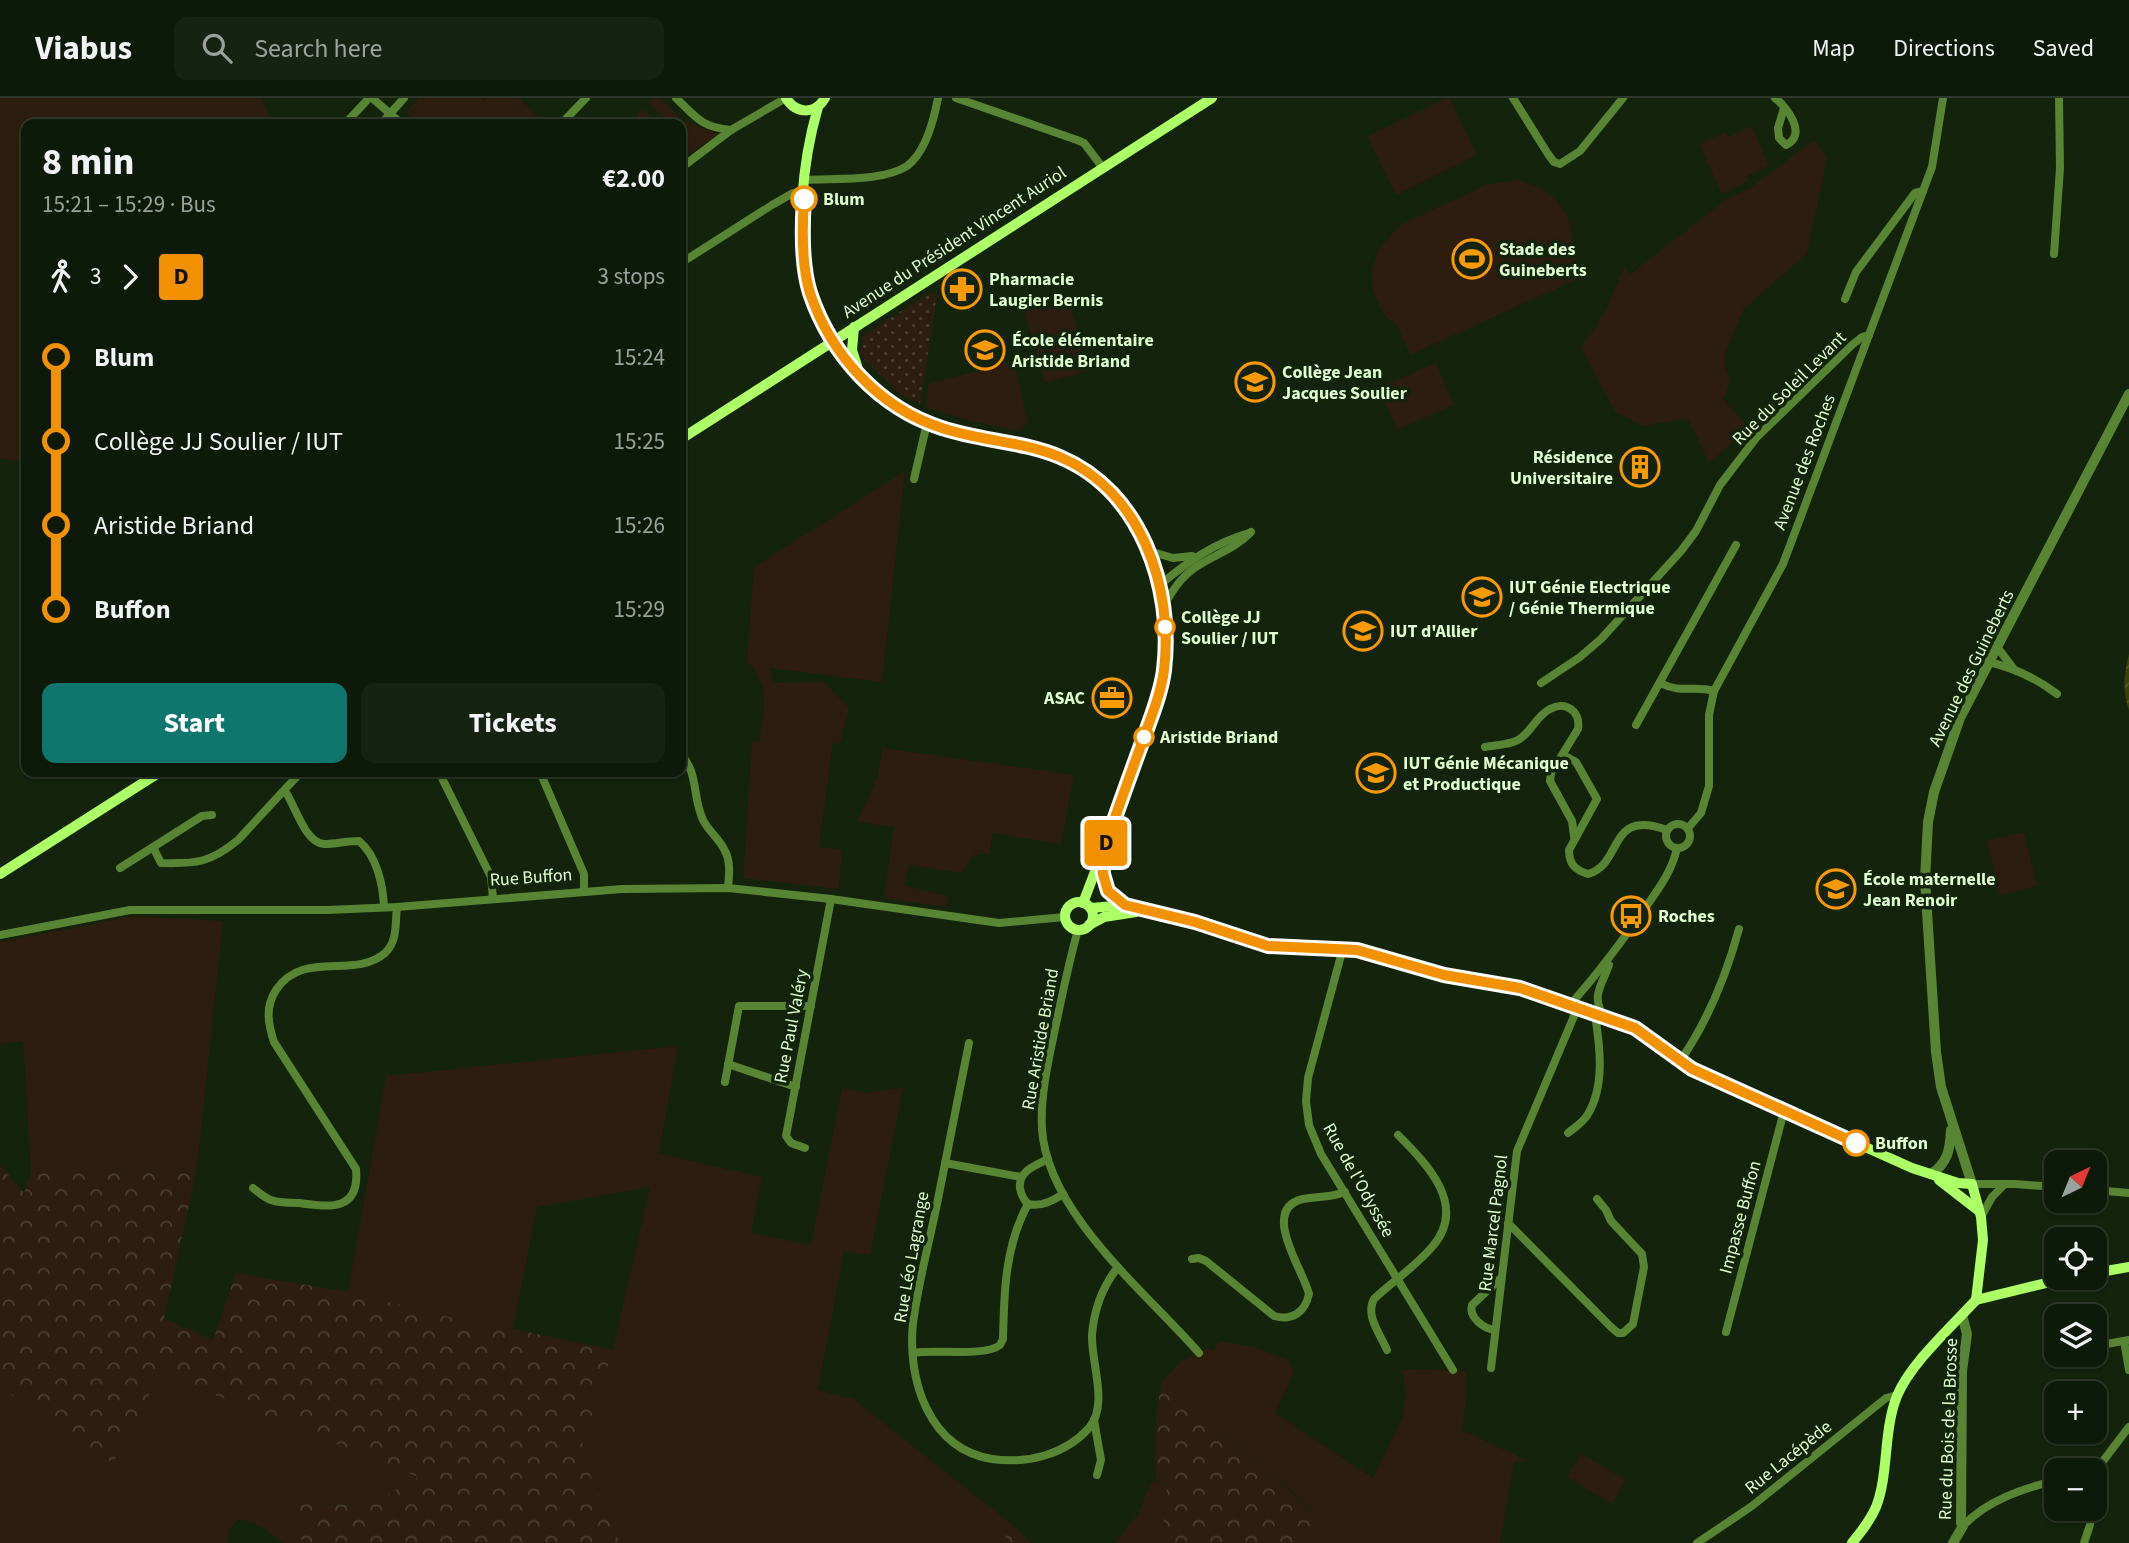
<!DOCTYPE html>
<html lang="en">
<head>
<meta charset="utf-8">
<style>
	body { margin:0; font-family:"Source Sans 3",sans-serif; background:#172312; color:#f1f3f6; height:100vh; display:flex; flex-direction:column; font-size:26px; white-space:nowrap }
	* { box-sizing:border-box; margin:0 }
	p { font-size:23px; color:#9ba19c }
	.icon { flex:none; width:38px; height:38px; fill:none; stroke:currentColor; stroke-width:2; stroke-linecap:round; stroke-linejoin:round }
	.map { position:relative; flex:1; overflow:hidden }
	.side { position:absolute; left:21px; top:21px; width:665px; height:658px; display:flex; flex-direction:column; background:#0e1a09; border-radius:14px; box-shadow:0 2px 5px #0004,0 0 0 2px #2e382a }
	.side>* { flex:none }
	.badge { padding:0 14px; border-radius:5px; font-size:24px; line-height:46px }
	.needle { width:46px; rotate:43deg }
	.fabs { position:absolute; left:2044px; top:1052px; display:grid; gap:14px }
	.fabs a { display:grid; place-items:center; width:63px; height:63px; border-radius:14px; background:#0e1a09; box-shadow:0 2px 5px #0004,0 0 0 2px #2e382a; font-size:35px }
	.map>.badge { position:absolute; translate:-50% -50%; box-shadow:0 0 0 4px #fff }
	.legs { display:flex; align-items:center; gap:10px; height:77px; padding:0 21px; font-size:23px }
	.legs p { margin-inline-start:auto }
	.overview { display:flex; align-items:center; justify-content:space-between; height:119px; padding:0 21px }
	h1 { font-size:38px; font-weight:700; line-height:52px }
	.button { display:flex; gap:14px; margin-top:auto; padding:14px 21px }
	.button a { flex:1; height:80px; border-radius:14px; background:#0f766e; color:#fff; font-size:28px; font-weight:700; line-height:80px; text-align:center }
	.button a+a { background:#172312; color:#f1f3f6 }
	ul { padding:0 21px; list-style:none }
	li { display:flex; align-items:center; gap:24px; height:84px; font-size:26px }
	li i { display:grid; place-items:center; width:10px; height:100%; margin:0 9px; background:currentColor }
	li i::after { content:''; width:18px; height:18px; margin:-9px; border:5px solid; border-radius:50%; background:#0e1a09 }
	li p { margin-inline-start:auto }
	li:first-child i { background:linear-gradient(#0000 50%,currentColor 0) }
	li:last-child i { background:linear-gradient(currentColor 50%,#0000 0) }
	header { display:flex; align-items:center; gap:42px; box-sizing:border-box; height:98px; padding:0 35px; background:#0e1a09; border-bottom:2px solid #2e382a }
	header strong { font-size:33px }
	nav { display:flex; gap:38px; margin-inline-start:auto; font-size:24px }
	.search { width:490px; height:63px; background:#172312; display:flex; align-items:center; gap:18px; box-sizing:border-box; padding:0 24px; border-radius:14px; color:#9ba19c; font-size:26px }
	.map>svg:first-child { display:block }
	.green { fill:#2d1d0f }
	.forest { fill:url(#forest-crowns) }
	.park { fill:url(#park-dots) }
	.water { fill:url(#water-waves) }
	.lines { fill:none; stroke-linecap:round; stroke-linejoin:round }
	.minor { stroke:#588534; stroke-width:8 }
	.tertiary { stroke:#588534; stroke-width:10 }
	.secondary { stroke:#acff65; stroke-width:10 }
	.line-1-casing { stroke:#fff; stroke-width:16 }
	.line-1 { stroke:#f39200; stroke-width:10 }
	.stop-1-dot { fill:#fff; stroke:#f39200; stroke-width:3.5 }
	.labels { text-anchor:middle; stroke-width:7; stroke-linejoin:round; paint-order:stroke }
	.stop-label { font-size:18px; font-weight:bold; fill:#e0ffce; stroke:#13230c; text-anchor:start }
	.street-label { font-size:18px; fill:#e0ffce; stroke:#13230c }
	.poi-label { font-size:18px; font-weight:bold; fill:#e0ffce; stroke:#13230c; text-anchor:start }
</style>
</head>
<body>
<header>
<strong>Viabus</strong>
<div class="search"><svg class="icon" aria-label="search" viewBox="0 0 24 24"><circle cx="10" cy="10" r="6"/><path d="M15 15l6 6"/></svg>Search here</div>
<nav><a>Map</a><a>Directions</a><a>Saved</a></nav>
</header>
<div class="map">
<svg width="2129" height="1445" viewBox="0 0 2129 1445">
	<defs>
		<pattern id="forest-crowns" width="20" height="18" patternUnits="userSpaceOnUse" patternTransform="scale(1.75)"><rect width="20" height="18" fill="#2d1d0f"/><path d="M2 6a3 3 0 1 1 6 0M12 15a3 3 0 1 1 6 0" fill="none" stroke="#4b3f31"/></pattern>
		<pattern id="park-dots" width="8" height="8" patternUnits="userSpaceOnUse" patternTransform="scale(1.75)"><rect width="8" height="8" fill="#2d1d0f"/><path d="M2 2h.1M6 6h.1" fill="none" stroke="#4b3f31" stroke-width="1.8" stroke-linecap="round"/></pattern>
		<pattern id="water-waves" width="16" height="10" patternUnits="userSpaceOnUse" patternTransform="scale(1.75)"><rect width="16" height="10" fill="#394206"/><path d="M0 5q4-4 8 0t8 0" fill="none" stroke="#555e29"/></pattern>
	</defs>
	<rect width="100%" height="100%" fill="#13230c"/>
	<g class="green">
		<path d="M0,0H261L273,26H26V363L0,361Z"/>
		<path d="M419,0H481L484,3L487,0H518L545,25L418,26L406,14Z"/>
		<path d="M653,0H660L685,24L719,36L681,61V52L688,48L684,40L681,41V26H670L648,5Z"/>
		<path d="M1446,0H1449L1477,57L1396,97L1367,39Z"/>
		<path d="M643,11L653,21L648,26H629Z"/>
		<path d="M1751,28L1769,68L1747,78L1749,83L1722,96L1699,46L1725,34L1728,39Z"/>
		<path d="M1814,42L1827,61L1807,155L1743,212L1725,256V269L1731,283L1723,301L1749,330L1709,365L1689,323L1683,321L1644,328L1615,314L1581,250L1604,216L1624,169L1630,176L1728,100L1750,90Z"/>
		<path d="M1518,82C1542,88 1562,101 1570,126C1572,133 1571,140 1572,147C1573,157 1580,169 1584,178L1410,257L1397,227L1387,220L1377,204L1373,191L1372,172L1378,152L1400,127L1485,87Z"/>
		<path d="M1068,199L1088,273L1045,285L1024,211Z"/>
		<path d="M1014,263L1028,325L1018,333L974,324L925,309L928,286Z"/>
		<path d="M1436,265L1454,307L1397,332L1378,290Z"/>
		<path d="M905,373L882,584L770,570L772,585L824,584L849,610L840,646L833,644L819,749L842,752L839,791L743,780L752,644H759C764,609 771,592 747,563L754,469Z"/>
		<path d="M883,650L1074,677L1061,746L993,735L989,756H975L962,775L909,767L904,788L948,798L946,809L884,800L894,729L857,724L877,680Z"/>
		<path d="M2024,734L2037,788L2000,797L1987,743Z"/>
		<path d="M133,818L223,823L197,1070L31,1075L23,943L0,946V844Z"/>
		<path d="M678,948L659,1056L762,1079L751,1135L811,1147L842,990L865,995L903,990L870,1157L844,1153L818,1292L853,1301L1010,1425L1003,1445H620L580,1354L613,1252L650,1089L537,1109L513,1231L461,1222L348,1194L386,978Z"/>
		<path d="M1220,1243L1253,1249L1289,1262L1294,1276L1275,1315L1373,1380L1401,1322L1406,1300L1403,1271L1466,1273L1467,1297L1462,1332L1528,1363L1514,1364L1500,1445H1308L1316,1414L1162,1283L1181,1263L1207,1250L1211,1253Z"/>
		<path d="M161,1275L419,1379L370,1407L299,1406L292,1419L303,1445H284L259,1427L240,1421L230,1430L227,1445H0V1287L23,1307L113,1365Z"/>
		<path d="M1581,1356L1626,1382L1612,1406L1567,1379Z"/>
		<path d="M1152,1382L1167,1388L1163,1422L1171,1445H1115L1138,1416Z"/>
	</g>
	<g class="forest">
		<path d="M0,1067L24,1095L31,1075L197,1070L164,1221L213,1242L236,1175L348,1194L461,1222L513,1231L613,1252L580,1354L620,1445H303L292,1418L299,1406L370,1407L418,1379L161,1275L113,1365L23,1307L0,1287Z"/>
		<path d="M1162,1283L1316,1415L1308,1445H1171L1163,1422L1167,1388L1156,1382C1154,1347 1155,1317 1162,1283Z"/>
		<path d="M1010,1425L1031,1445H1003Z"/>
	</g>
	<path class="park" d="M931,194L937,196L920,306L900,296L859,256L863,243L861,239Z"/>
	<path class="water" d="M2129,556V612C2122,591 2124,577 2129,556Z"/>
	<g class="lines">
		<g class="minor">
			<path d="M372,0L402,26"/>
			<path d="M676,0C697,20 701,29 731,32"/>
			<path d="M956,0L1077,42L1084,45L1103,70"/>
			<path d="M1513,0L1548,56L1554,64L1560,66L1580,53L1623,0"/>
			<path d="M1775,0C1787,9 1808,37 1786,47L1779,40L1778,30L1784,10"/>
			<path d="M345,26L369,0"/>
			<path d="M381,26L404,0"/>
			<path d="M561,26L586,0"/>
			<path d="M681,70L731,32L786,0"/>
			<path d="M805,82C833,80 883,84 907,68C925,55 934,21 938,0"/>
			<path d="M2054,156L2060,70L2059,0"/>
			<path d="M681,165L772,107L793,95H804"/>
			<path d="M1845,201L1856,174L1915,95L1923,93"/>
			<path d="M914,381L927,325"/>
			<path d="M1149,453L1173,460L1192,458"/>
			<path d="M1160,487C1187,464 1214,445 1249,435"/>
			<path d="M1164,507C1173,492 1181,479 1196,469C1215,456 1234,452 1251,434"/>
			<path d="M1997,549L2013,570"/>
			<path d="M1989,564C2014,570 2036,580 2057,596"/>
			<path d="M1541,585L1580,559L1601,541L1681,453L1696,433L1720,387L1756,340L1852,247L1862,239L1869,237"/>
			<path d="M1660,585C1682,596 1693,587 1714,593"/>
			<path d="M1636,627L1736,447"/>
			<path d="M1485,649C1495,647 1509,647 1518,642C1531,635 1536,618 1550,611C1566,602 1581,614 1578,631L1551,675L1550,683L1572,723L1574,738"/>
			<path d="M681,656C699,677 692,698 703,722C709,734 720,741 725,753C731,764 729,778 728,790"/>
			<path d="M1557,666L1567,659L1576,664L1597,701L1569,752C1569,766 1575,772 1588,776C1624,766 1607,710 1667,732"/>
			<path d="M439,674L491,779L493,800"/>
			<path d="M540,674L584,776V793"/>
			<path d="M285,693C295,707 305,745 324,746C336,746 347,743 359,743C377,758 383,787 384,809"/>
			<circle cx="1678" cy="738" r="12"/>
			<path d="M1688,730L1701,715L1709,688V617L1714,593L1783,466L1932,69L1943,0"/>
			<path d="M153,749L161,765C196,766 210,765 238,742L301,674"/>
			<path d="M120,770L202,718L212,717"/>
			<path d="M1078,832C1069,863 1063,894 1056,926C1049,960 1040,996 1042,1031C1047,1115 1147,1195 1199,1255"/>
			<path d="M0,837L130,812H327L397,809L622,791L728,790L831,801L999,825L1065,819"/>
			<path d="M1343,850L1308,980L1306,1003L1309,1027L1321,1056L1453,1272"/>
			<path d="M1569,908C1596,878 1620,846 1643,813C1657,793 1672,774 1677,750"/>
			<path d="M1604,920C1591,896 1601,890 1609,867"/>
			<path d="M969,945C958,999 948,1052 937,1106C929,1145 918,1186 913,1225C907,1282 929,1351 992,1361C1027,1366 1065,1357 1089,1330C1109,1307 1091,1265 1092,1237C1094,1211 1102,1189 1118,1169"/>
			<path d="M1680,963C1708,923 1726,878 1739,831"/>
			<path d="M728,966L796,989"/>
			<path d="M725,984L739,908H811"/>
			<path d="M1568,1035C1574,1030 1584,1024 1588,1016C1605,988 1600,948 1595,917"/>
			<path d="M805,1050L791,1045L786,1038L831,801"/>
			<path d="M945,1065L1021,1079"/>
			<path d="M1972,1086H2015L2056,1089"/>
			<path d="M253,1090C258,1094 265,1100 271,1102C279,1105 291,1105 299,1105C329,1109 360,1114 356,1071L274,944C268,926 265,909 276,892C303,851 354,882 385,855C398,843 395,825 397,809"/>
			<path d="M2095,1092L2129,1095"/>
			<path d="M1028,1106C1040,1109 1053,1103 1063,1096"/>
			<path d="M1981,1119L1992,1099L2005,1086"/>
			<path d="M1508,1125L1611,1229L1618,1235H1623L1633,1226L1644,1169L1642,1156L1611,1123L1606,1112L1597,1101"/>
			<path d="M1192,1161L1199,1160L1206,1163L1274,1218C1293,1223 1305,1214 1309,1196C1304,1173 1259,1111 1303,1101C1318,1098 1330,1100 1345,1094"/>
			<path d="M1495,1232C1484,1231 1468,1219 1472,1207L1501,1180"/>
			<path d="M1726,1234L1784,1013"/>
			<path d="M2124,1243L2129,1272"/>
			<path d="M2095,1248L2129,1242"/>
			<path d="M1387,1252C1380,1236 1365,1217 1374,1201C1393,1183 1415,1169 1432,1149C1468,1108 1428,1067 1398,1037"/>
			<path d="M913,1255C935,1251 985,1259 1000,1247L1003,1241C1004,1194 1005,1148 1028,1106C1023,1101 1021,1097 1020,1090C1018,1073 1035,1068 1048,1061"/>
			<path d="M1491,1270L1517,1053L1577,911"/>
			<path d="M1094,1322L1101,1362L1097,1377"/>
			<path d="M2092,1372L2100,1367L2129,1329"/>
			<path d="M1963,1428C1987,1402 2023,1391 2056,1382"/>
			<path d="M1697,1445L1752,1408L1886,1300L1897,1297"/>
			<path d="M2084,1445L2090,1427L2092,1410"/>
		</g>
		<g class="tertiary">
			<path d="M1931,1076C1948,1065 1950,1051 1951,1032"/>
			<path d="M1972,1086L1941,989L1936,954L1925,782L1928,724L1934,694L1960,620L2129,296"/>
			<path d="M1953,1445L1963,1428L1961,1425L1962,1273L1967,1236L1962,1217"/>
		</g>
		<g class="secondary">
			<path d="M786,0C796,16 815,17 825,0"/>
			<path d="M818,9C802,65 795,135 810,192C823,244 871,300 920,322C958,339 1002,340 1043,352C1137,381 1172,481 1164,570C1162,598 1149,625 1140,651C1121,702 1103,754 1083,805"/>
			<path d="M854,229L852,252L858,271"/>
			<path d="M681,341L1212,0"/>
			<path d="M1102,762C1103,786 1107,792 1125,807"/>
			<path d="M0,776L160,674"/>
			<circle cx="1079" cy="818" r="14"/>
			<path d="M1091,810L1125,807L1195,824L1268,848L1357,852L1444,877L1520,890L1635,931L1692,971L1912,1070L1958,1085L1972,1086L1981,1119L1983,1142L1976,1202"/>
			<path d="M1089,827L1104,819L1136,814"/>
			<path d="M1939,1082L1979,1113"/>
			<path d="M2095,1175L2129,1169"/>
			<path d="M1976,1202L2067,1180"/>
			<path d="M1852,1445C1861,1434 1870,1423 1876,1409C1889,1376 1883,1333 1897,1298C1910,1266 1952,1228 1976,1202"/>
		</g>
	</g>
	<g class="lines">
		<g class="line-1-casing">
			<path id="line-1" d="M804,101C802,130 801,166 810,195C831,257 879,310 942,330C980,343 1022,343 1060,359C1141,393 1174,490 1164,572C1161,596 1151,619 1143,642C1129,680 1115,719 1102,757L1103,776L1108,793L1125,807L1195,824L1268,848L1357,852L1444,877L1520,890L1635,930L1692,971L1856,1045"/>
		</g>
		<use href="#line-1" class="line-1"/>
	</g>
	<defs>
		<g id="stadium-ring" transform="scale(2.0125)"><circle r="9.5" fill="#13230c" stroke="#f99a00" stroke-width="1.5"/><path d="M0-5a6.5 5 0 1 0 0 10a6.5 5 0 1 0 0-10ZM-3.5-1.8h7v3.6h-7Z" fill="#f99a00"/></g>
		<g id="pharmacy-ring" transform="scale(2.0125)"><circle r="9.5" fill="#13230c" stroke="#f99a00" stroke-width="1.5"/><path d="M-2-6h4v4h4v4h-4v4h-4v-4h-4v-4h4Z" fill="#f99a00"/></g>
		<g id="school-ring" transform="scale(2.0125)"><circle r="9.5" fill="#13230c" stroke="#f99a00" stroke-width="1.5"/><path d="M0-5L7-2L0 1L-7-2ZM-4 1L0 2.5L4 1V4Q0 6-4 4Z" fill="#f99a00"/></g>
		<g id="building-ring" transform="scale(2.0125)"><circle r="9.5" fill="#13230c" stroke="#f99a00" stroke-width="1.5"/><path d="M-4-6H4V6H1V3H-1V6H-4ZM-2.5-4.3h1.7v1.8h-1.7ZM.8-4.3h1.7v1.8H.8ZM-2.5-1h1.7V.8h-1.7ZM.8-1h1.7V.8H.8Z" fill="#f99a00"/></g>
		<g id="university-ring" transform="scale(2.0125)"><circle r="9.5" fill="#13230c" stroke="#f99a00" stroke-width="1.5"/><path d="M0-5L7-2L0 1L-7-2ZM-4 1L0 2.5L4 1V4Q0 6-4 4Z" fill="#f99a00"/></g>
		<g id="office-ring" transform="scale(2.0125)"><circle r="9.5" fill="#13230c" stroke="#f99a00" stroke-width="1.5"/><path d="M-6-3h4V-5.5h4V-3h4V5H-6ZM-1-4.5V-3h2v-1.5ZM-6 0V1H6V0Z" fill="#f99a00"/></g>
		<g id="bus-ring" transform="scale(2.0125)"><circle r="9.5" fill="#13230c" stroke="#f99a00" stroke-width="1.5"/><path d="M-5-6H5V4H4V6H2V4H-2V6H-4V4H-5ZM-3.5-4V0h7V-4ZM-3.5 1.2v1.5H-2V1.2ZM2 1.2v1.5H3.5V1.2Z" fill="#f99a00"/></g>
	</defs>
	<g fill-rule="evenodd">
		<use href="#stadium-ring" x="1472" y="161"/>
		<use href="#pharmacy-ring" x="962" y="191"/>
		<use href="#school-ring" x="985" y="252"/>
		<use href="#school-ring" x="1255" y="284"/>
		<use href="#building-ring" x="1640" y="369"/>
		<use href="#university-ring" x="1482" y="499"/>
		<use href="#university-ring" x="1363" y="533"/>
		<use href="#office-ring" x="1112" y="600"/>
		<use href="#university-ring" x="1376" y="675"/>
		<use href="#school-ring" x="1836" y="791"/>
		<use href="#bus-ring" x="1631" y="818"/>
	</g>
	<g class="stop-1-dot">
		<circle cx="804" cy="101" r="12"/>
		<circle cx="1165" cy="529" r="9"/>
		<circle cx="1144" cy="639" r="9"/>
		<circle cx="1856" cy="1045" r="12"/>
	</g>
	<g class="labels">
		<g class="stop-label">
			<text x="823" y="107">Blum</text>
			<text x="1181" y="525">Collège JJ<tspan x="1181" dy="21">Soulier / IUT</tspan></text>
			<text x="1160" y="645">Aristide Briand</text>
			<text x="1875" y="1051">Buffon</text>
		</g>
		<g class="street-label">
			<text transform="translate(954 144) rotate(-33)" y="6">Avenue du Président Vincent Auriol</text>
			<text transform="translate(1789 290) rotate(-45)" y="6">Rue du Soleil Levant</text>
			<text transform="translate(1804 364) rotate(-69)" y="6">Avenue des Roches</text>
			<text transform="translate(1971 570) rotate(-64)" y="6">Avenue des Guineberts</text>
			<text transform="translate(531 779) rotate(-4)" y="6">Rue Buffon</text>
			<text transform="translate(791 928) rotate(-79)" y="6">Rue Paul Valéry</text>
			<text transform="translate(1040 941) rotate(-80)" y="6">Rue Aristide Briand</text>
			<text transform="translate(1359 1082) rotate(61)" y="6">Rue de l'Odyssée</text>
			<text transform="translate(1740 1119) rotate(-75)" y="6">Impasse Buffon</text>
			<text transform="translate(1493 1125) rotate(-83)" y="6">Rue Marcel Pagnol</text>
			<text transform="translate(911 1159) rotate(-80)" y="6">Rue Léo Lagrange</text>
			<text transform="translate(1948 1331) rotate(-88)" y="6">Rue du Bois de la Brosse</text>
			<text transform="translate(1788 1359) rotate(-39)" y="6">Rue Lacépède</text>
		</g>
		<g class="poi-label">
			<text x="1499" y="157">Stade des<tspan x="1499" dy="21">Guineberts</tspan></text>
			<text x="989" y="187">Pharmacie<tspan x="989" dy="21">Laugier Bernis</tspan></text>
			<text x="1012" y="248">École élémentaire<tspan x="1012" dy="21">Aristide Briand</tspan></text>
			<text x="1282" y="280">Collège Jean<tspan x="1282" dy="21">Jacques Soulier</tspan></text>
			<text x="1613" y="365" text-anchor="end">Résidence<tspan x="1613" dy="21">Universitaire</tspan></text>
			<text x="1509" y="495">IUT Génie Electrique<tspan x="1509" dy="21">/ Génie Thermique</tspan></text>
			<text x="1390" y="539">IUT d'Allier</text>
			<text x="1085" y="606" text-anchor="end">ASAC</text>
			<text x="1403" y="671">IUT Génie Mécanique<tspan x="1403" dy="21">et Productique</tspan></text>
			<text x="1863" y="787">École maternelle<tspan x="1863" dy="21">Jean Renoir</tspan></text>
			<text x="1658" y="824">Roches</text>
		</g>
	</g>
</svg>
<div class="fabs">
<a><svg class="needle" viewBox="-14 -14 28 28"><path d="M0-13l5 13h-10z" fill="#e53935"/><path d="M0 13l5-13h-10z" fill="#9ba19c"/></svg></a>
<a><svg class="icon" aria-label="locate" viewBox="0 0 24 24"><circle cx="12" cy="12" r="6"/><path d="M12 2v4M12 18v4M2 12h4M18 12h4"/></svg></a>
<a><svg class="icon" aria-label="layers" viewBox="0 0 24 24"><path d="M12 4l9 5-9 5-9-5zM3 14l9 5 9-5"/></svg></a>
<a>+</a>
<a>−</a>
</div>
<b class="badge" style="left:1106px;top:745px;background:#f39200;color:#111">D</b>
<section class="side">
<div class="overview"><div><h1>8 min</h1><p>15:21 – 15:29 · Bus</p></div><b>€2.00</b></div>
<div class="legs"><svg class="icon" aria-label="walk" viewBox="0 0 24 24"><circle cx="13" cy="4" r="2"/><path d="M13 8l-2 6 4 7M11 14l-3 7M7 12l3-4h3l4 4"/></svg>3<svg class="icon" aria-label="forward" viewBox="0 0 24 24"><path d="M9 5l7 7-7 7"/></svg><b class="badge" style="background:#f39200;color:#111">D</b><p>3 stops</p></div>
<ul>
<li><i style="color:#f39200"></i><b>Blum</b><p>15:24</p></li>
<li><i style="color:#f39200"></i><span>Collège JJ Soulier / IUT</span><p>15:25</p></li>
<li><i style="color:#f39200"></i><span>Aristide Briand</span><p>15:26</p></li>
<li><i style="color:#f39200"></i><b>Buffon</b><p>15:29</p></li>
</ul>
<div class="button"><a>Start</a><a>Tickets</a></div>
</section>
</div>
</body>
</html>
